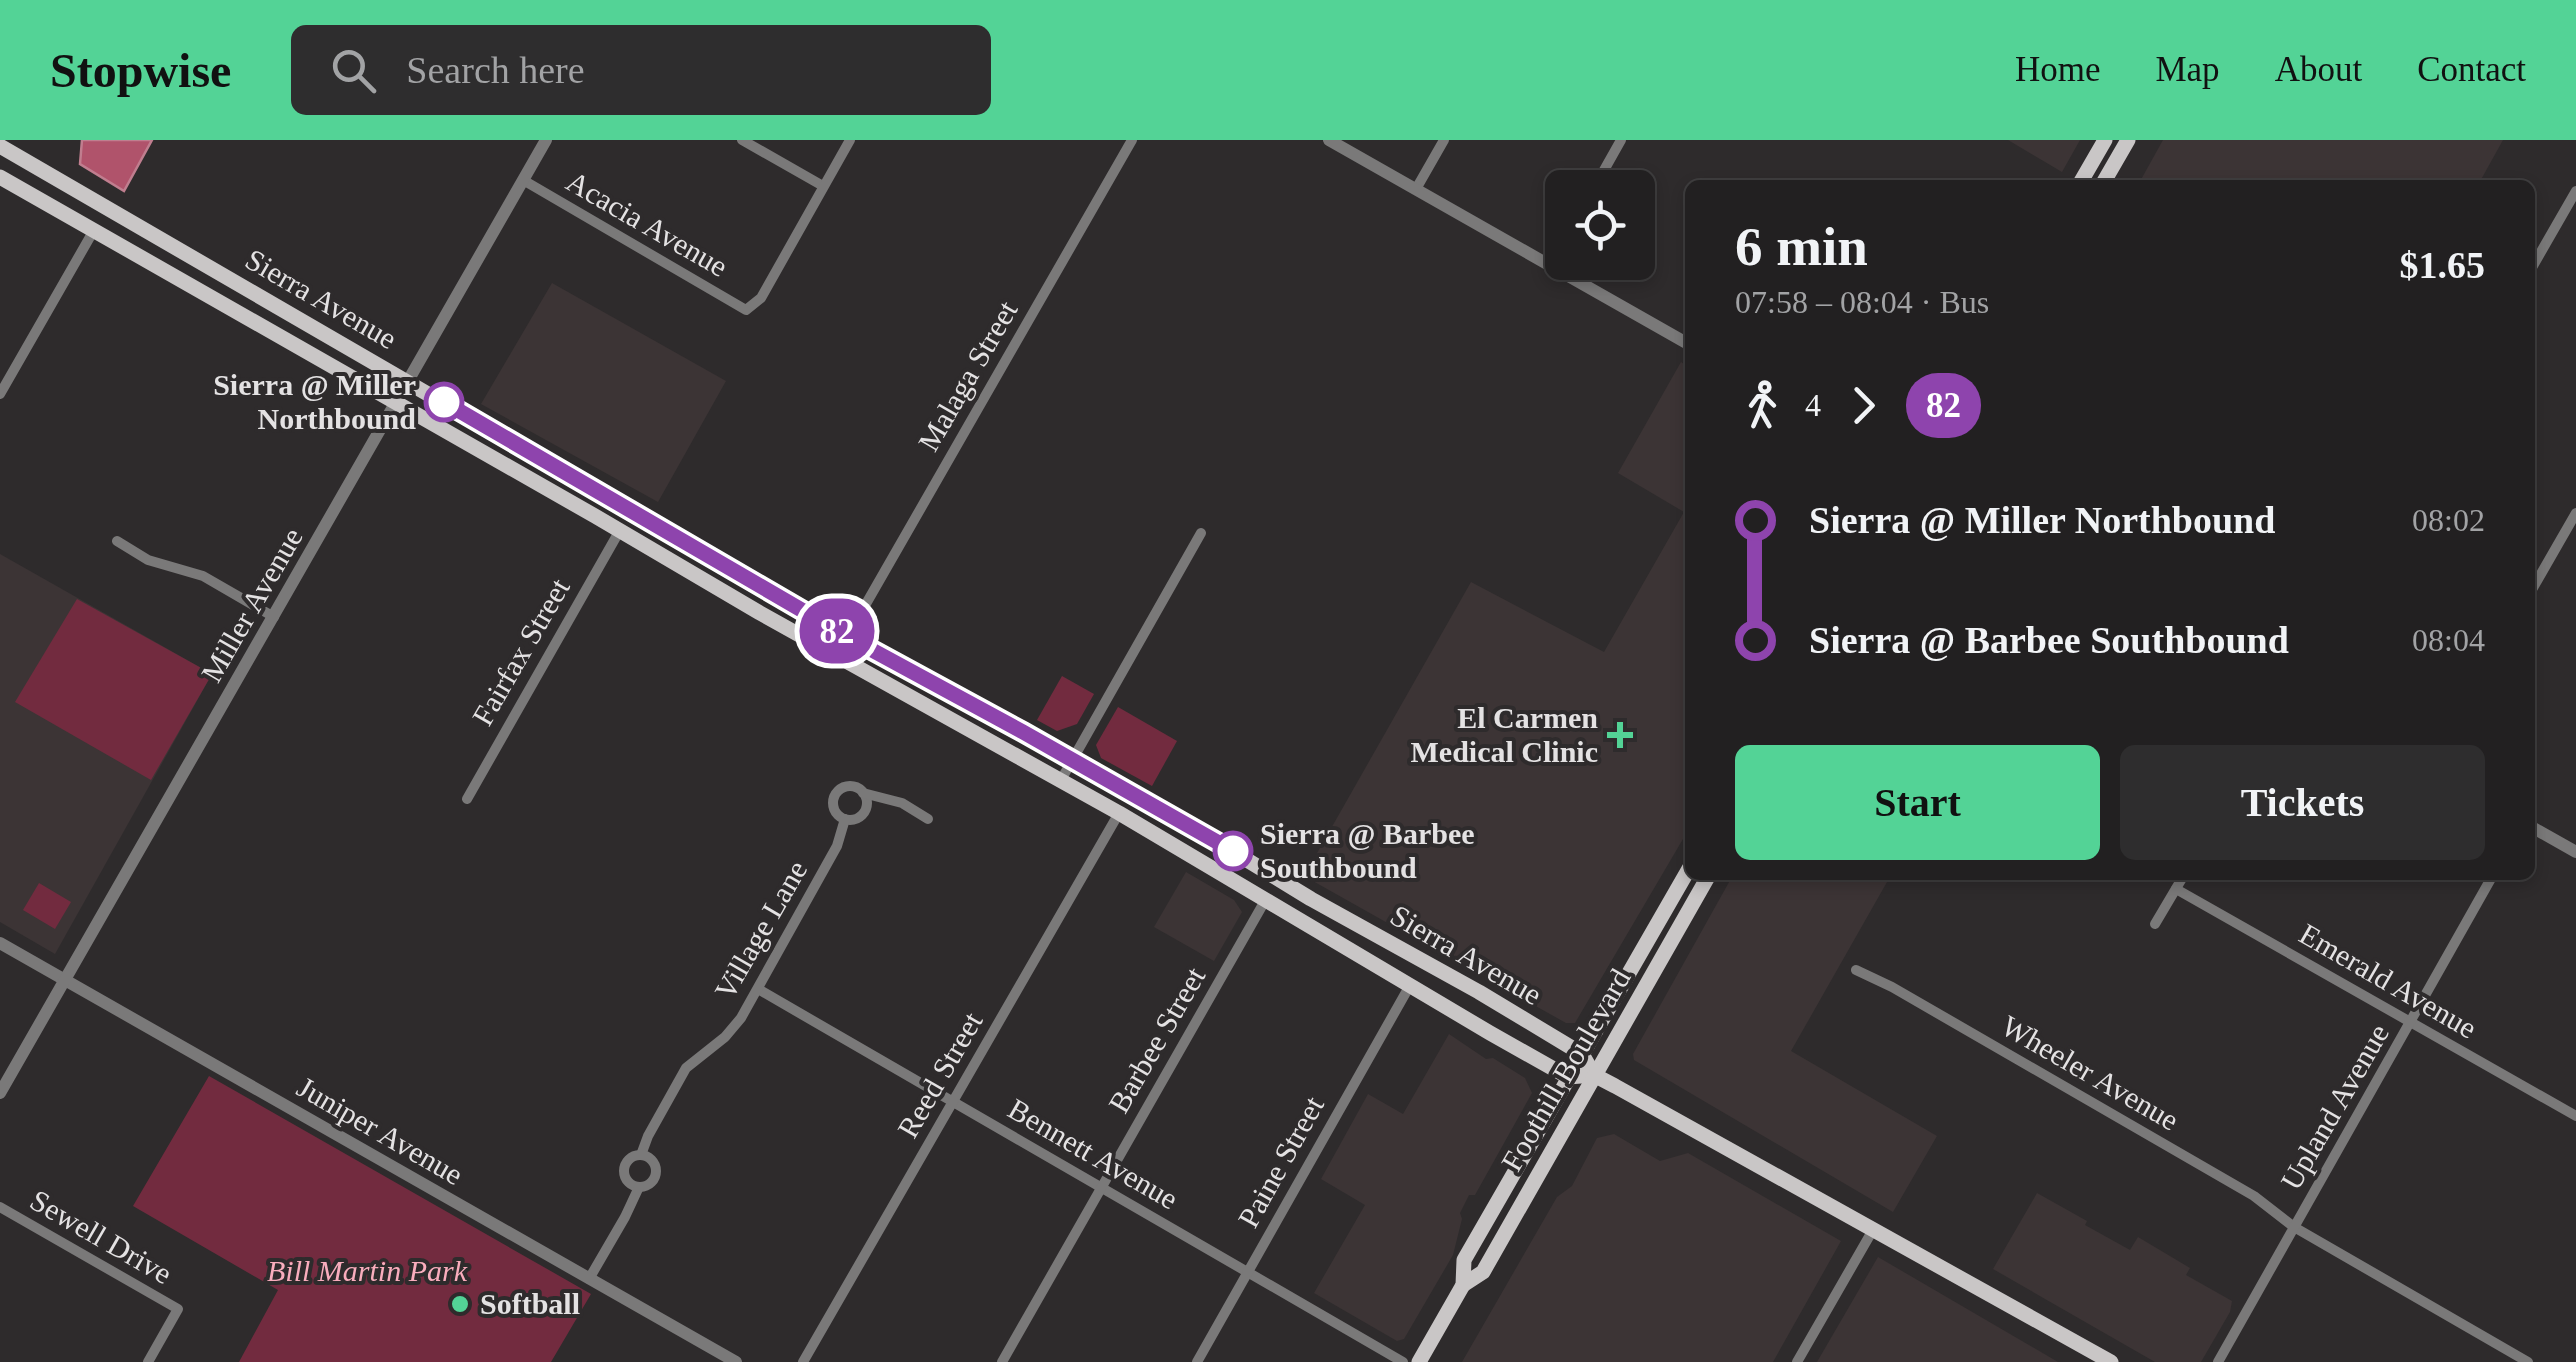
<!DOCTYPE html>
<html lang="en">
<head>
<meta charset="utf-8">
<style>
	body { margin:0; font-family:Georgia,serif; background:#2e2d2e; color:#f1f3f6; height:100vh; display:flex; flex-direction:column; font-size:38px; white-space:nowrap }
	* { box-sizing:border-box; margin:0 }
	p { font-size:32px; color:#a2a3a5 }
	.icon { flex:none; width:55px; height:55px; fill:none; stroke:currentColor; stroke-width:2; stroke-linecap:round; stroke-linejoin:round }
	.map { position:relative; flex:1; overflow:hidden }
	.details { position:absolute; left:1685px; top:40px; width:850px; height:700px; display:flex; flex-direction:column; background:#222021; border-radius:15px; box-shadow:0 5px 15px #0003,0 0 0 2px #3f3e3f }
	.details>* { flex:none }
	.badge { padding:0 20px; border-radius:32px; font-size:35px; line-height:65px }
	.buttons { position:absolute; left:1545px; top:30px; display:grid; gap:20px }
	.buttons a { display:grid; place-items:center; width:110px; height:110px; border-radius:15px; background:#222021; box-shadow:0 5px 15px #0003,0 0 0 2px #3f3e3f; font-size:50px }
	.map>.badge { position:absolute; translate:-50% -50%; box-shadow:0 0 0 5px #fff }
	.legs { display:flex; align-items:center; gap:15px; height:110px; padding:0 50px; font-size:32px }
	.legs p { margin-inline-start:auto }
	.head { display:flex; align-items:center; justify-content:space-between; height:170px; padding:0 50px }
	h1 { font-size:55px; font-weight:700; line-height:75px }
	.action { display:flex; gap:20px; margin-top:auto; padding:20px 50px }
	.action a { flex:1; height:115px; border-radius:15px; background:#53d396; color:#111; font-size:40px; font-weight:700; line-height:115px; text-align:center }
	.action a+a { background:#2e2d2e; color:#f1f3f6 }
	ul { padding:0 50px; list-style:none }
	li { display:flex; align-items:center; gap:35px; height:120px; font-size:38px }
	li i { display:grid; place-items:center; width:15px; height:100%; margin:0 12px; background:currentColor }
	li i::after { content:''; width:25px; height:25px; margin:-12px; border:8px solid; border-radius:50%; background:#222021 }
	li p { margin-inline-start:auto }
	li:first-child i { background:linear-gradient(#0000 50%,currentColor 0) }
	li:last-child i { background:linear-gradient(currentColor 50%,#0000 0) }
	header { display:flex; align-items:center; gap:60px; box-sizing:border-box; height:140px; padding:0 50px; background:#53d396; color:#111 }
	header strong { font-size:48px }
	nav { display:flex; gap:55px; margin-inline-start:auto; font-size:35px }
	.search { width:700px; height:90px; background:#2e2d2e; display:flex; align-items:center; gap:25px; box-sizing:border-box; padding:0 35px; border-radius:15px; color:#a2a3a5; font-size:38px }
	.map>svg:first-child { display:block }
	.built { fill:#3c3435 }
	.green { fill:#722b3f }
	.water { fill:#b0536b; stroke:#c07e8f; stroke-width:2.5 }
	.lines { fill:none; stroke-linecap:round; stroke-linejoin:round }
	.minor { stroke:#7a7979; stroke-width:10 }
	.tertiary { stroke:#7a7979; stroke-width:12 }
	.primary { stroke:#c9c6c6; stroke-width:15 }
	.line-1-casing { stroke:#fff; stroke-width:22 }
	.line-1 { stroke:#8e44ad; stroke-width:15 }
	.stop-1-dot { fill:#fff; stroke:#8e44ad; stroke-width:5 }
	.poi-dot { fill:#53d396; stroke:#2e2b2c; stroke-width:4 }
	.labels { text-anchor:middle; stroke-width:8; stroke-linejoin:round; paint-order:stroke }
	.street-label { font-size:30px; fill:#e4e2e3; stroke:#2e2b2c }
	.stop-label { font-size:30px; font-weight:bold; fill:#e4e2e3; stroke:#2e2b2c; text-anchor:end }
	.poi-label { font-size:30px; font-weight:bold; fill:#e4e2e3; stroke:#2e2b2c; text-anchor:end }
	.park-label { font-size:30px; font-style:italic; fill:#f9adbd; stroke:#2e2b2c }
</style>
</head>
<body>
<header>
<strong>Stopwise</strong>
<div class="search"><svg class="icon" aria-label="search" viewBox="0 0 24 24"><circle cx="10" cy="10" r="6"/><path d="M15 15l6 6"/></svg>Search here</div>
<nav><a>Home</a><a>Map</a><a>About</a><a>Contact</a></nav>
</header>
<div class="map">
<svg width="2576" height="1222" viewBox="0 0 2576 1222">
	<rect width="100%" height="100%" fill="#2e2b2c"/>
	<g class="built">
		<path d="M2008,0H2080L2062,32Z"/>
		<path d="M2163,0H2503L2478,45H2138Z"/>
		<path d="M552,143L726,241L658,362L481,264Z"/>
		<path d="M1681,222L1690,228V687L1575,883H1566L1491,841L1416,791L1403,786L1400,790L1304,736L1471,442L1604,512L1684,372L1618,333Z"/>
		<path d="M0,414L212,534L55,814L0,782Z"/>
		<path d="M1186,732L1234,760L1242,772L1214,821L1154,787Z"/>
		<path d="M1733,735H1891L1791,911L1937,996L1893,1072L1634,920L1633,914Z"/>
		<path d="M1449,894L1486,919L1493,918L1525,938L1532,953L1475,1055H1469L1460,1073L1462,1079L1453,1115L1404,1199L1397,1201L1314,1153L1365,1065L1321,1039L1368,954L1403,974Z"/>
		<path d="M1614,994L1660,1021L1688,1013L1841,1101L1773,1222H1462L1557,1057L1572,1046L1597,998Z"/>
		<path d="M2037,1053L2087,1081L2085,1085L2130,1110L2138,1097L2190,1128L2186,1135L2232,1161L2230,1172L2201,1222H2155L1993,1129Z"/>
		<path d="M1878,1117L2058,1222H1817Z"/>
	</g>
	<g class="green">
		<path d="M77,459L212,534L151,640L15,562Z"/>
		<path d="M1062,536L1094,554L1077,584L1057,591L1037,580Z"/>
		<path d="M1118,567L1177,601L1152,646L1101,618L1096,605Z"/>
		<path d="M39,743L71,762L55,789L23,770Z"/>
		<path d="M209,936L591,1154L551,1222H239L278,1150L133,1066Z"/>
	</g>
	<path class="water" d="M82,0H152L124,51L80,24Z"/>
	<g class="lines">
		<g class="minor">
			<path d="M742,0L823,46"/>
			<path d="M523,40L746,170L761,158L850,0"/>
			<path d="M1594,48L1621,0"/>
			<path d="M1416,49L1444,0"/>
			<path d="M1550,126L1562,104"/>
			<path d="M2530,131L2576,51"/>
			<path d="M0,254L94,90"/>
			<path d="M117,401L148,420L203,436L274,477"/>
			<path d="M2530,453L2576,373"/>
			<path d="M847,497L1132,0"/>
			<path d="M1061,640L1201,393"/>
			<circle cx="850" cy="663" r="17"/>
			<path d="M863,653L902,663L928,679"/>
			<path d="M467,659L620,390"/>
			<path d="M2176,749L2576,976"/>
			<path d="M2155,784L2184,735"/>
			<path d="M1856,830L1892,847L2254,1056L2294,1087L2528,1222"/>
			<path d="M758,849L1403,1222"/>
			<path d="M641,1015L648,996L686,928L725,897L741,878L837,706L845,679"/>
			<circle cx="640" cy="1031" r="16"/>
			<path d="M0,1067L178,1169L148,1222"/>
			<path d="M589,1139L625,1077L639,1047"/>
			<path d="M803,1222L1119,673"/>
			<path d="M1002,1222L1266,759"/>
			<path d="M1197,1222L1409,847"/>
			<path d="M1797,1222L1874,1088"/>
			<path d="M2218,1222L2493,735"/>
		</g>
		<g class="tertiary">
			<path d="M1329,0L1690,205"/>
			<path d="M2530,686L2576,712"/>
			<path d="M0,803L736,1222"/>
			<path d="M0,953L546,0"/>
		</g>
		<g class="primary">
			<path d="M0,6L847,497L1023,592L1234,712L1311,759L1479,852L1582,914L1594,935"/>
			<path d="M0,37L595,376L760,473L1119,673L1490,893L1568,937L1594,935L1615,946L2111,1222"/>
			<path d="M2079,45L2105,0"/>
			<path d="M2102,45L2128,0"/>
			<path d="M1463,1145L1483,1132L1709,735"/>
			<path d="M1419,1222L1463,1145L1464,1120L1690,727"/>
		</g>
	</g>
	<g class="lines">
		<g class="line-1-casing">
			<path id="line-1" d="M444,262L848,497L1023,592L1233,711"/>
		</g>
		<use href="#line-1" class="line-1"/>
	</g>
	<g class="stop-1-dot">
		<circle cx="444" cy="262" r="18"/>
		<circle cx="1233" cy="711" r="18"/>
	</g>
	<g class="poi-dot">
		<path d="M1615 580h10v10h10v10h-10v10h-10v-10h-10v-10h10z"/>
		<circle cx="460" cy="1164" r="10"/>
	</g>
	<g class="labels">
		<g class="street-label">
			<text transform="translate(647 84) rotate(30)" y="10">Acacia Avenue</text>
			<text transform="translate(321 159) rotate(30)" y="10">Sierra Avenue</text>
			<text transform="translate(968 236) rotate(-60)" y="10">Malaga Street</text>
			<text transform="translate(252 465) rotate(-60)" y="10">Miller Avenue</text>
			<text transform="translate(521 512) rotate(-60)" y="10">Fairfax Street</text>
			<text transform="translate(761 790) rotate(-60)" y="10">Village Lane</text>
			<text transform="translate(1466 815) rotate(30)" y="10">Sierra Avenue</text>
			<text transform="translate(2388 841) rotate(30)" y="10">Emerald Avenue</text>
			<text transform="translate(1157 900) rotate(-60)" y="10">Barbee Street</text>
			<text transform="translate(1566 930) rotate(-60)" y="10">Foothill Boulevard</text>
			<text transform="translate(2090 933) rotate(30)" y="10">Wheeler Avenue</text>
			<text transform="translate(940 935) rotate(-60)" y="10">Reed Street</text>
			<text transform="translate(2335 967) rotate(-60)" y="10">Upland Avenue</text>
			<text transform="translate(380 991) rotate(30)" y="10">Juniper Avenue</text>
			<text transform="translate(1093 1014) rotate(30)" y="10">Bennett Avenue</text>
			<text transform="translate(1281 1022) rotate(-61)" y="10">Paine Street</text>
			<text transform="translate(101 1097) rotate(30)" y="10">Sewell Drive</text>
		</g>
		<g class="stop-label">
			<text x="416" y="255">Sierra @ Miller<tspan x="416" dy="34">Northbound</tspan></text>
			<text x="1260" y="704" text-anchor="start">Sierra @ Barbee<tspan x="1260" dy="34">Southbound</tspan></text>
		</g>
		<g class="poi-label">
			<text x="1598" y="588">El Carmen<tspan x="1598" dy="34">Medical Clinic</tspan></text>
			<text x="480" y="1174" text-anchor="start">Softball</text>
		</g>
		<g class="park-label">
			<text x="367" y="1141">Bill Martin Park</text>
		</g>
	</g>
</svg>
<div class="buttons">
<a><svg class="icon" aria-label="locate" viewBox="0 0 24 24"><circle cx="12" cy="12" r="6"/><path d="M12 2v4M12 18v4M2 12h4M18 12h4"/></svg></a>
</div>
<b class="badge" style="left:837px;top:491px;background:#8e44ad;color:#fff">82</b>
<section class="details">
<div class="head"><div><h1>6 min</h1><p>07:58 – 08:04 · Bus</p></div><b>$1.65</b></div>
<div class="legs"><svg class="icon" aria-label="walk" viewBox="0 0 24 24"><circle cx="13" cy="4" r="2"/><path d="M13 8l-2 6 4 7M11 14l-3 7M7 12l3-4h3l4 4"/></svg>4<svg class="icon" aria-label="forward" viewBox="0 0 24 24"><path d="M9 5l7 7-7 7"/></svg><b class="badge" style="background:#8e44ad;color:#fff">82</b></div>
<ul>
<li><i style="color:#8e44ad"></i><b>Sierra @ Miller Northbound</b><p>08:02</p></li>
<li><i style="color:#8e44ad"></i><b>Sierra @ Barbee Southbound</b><p>08:04</p></li>
</ul>
<div class="action"><a>Start</a><a>Tickets</a></div>
</section>
</div>
</body>
</html>
